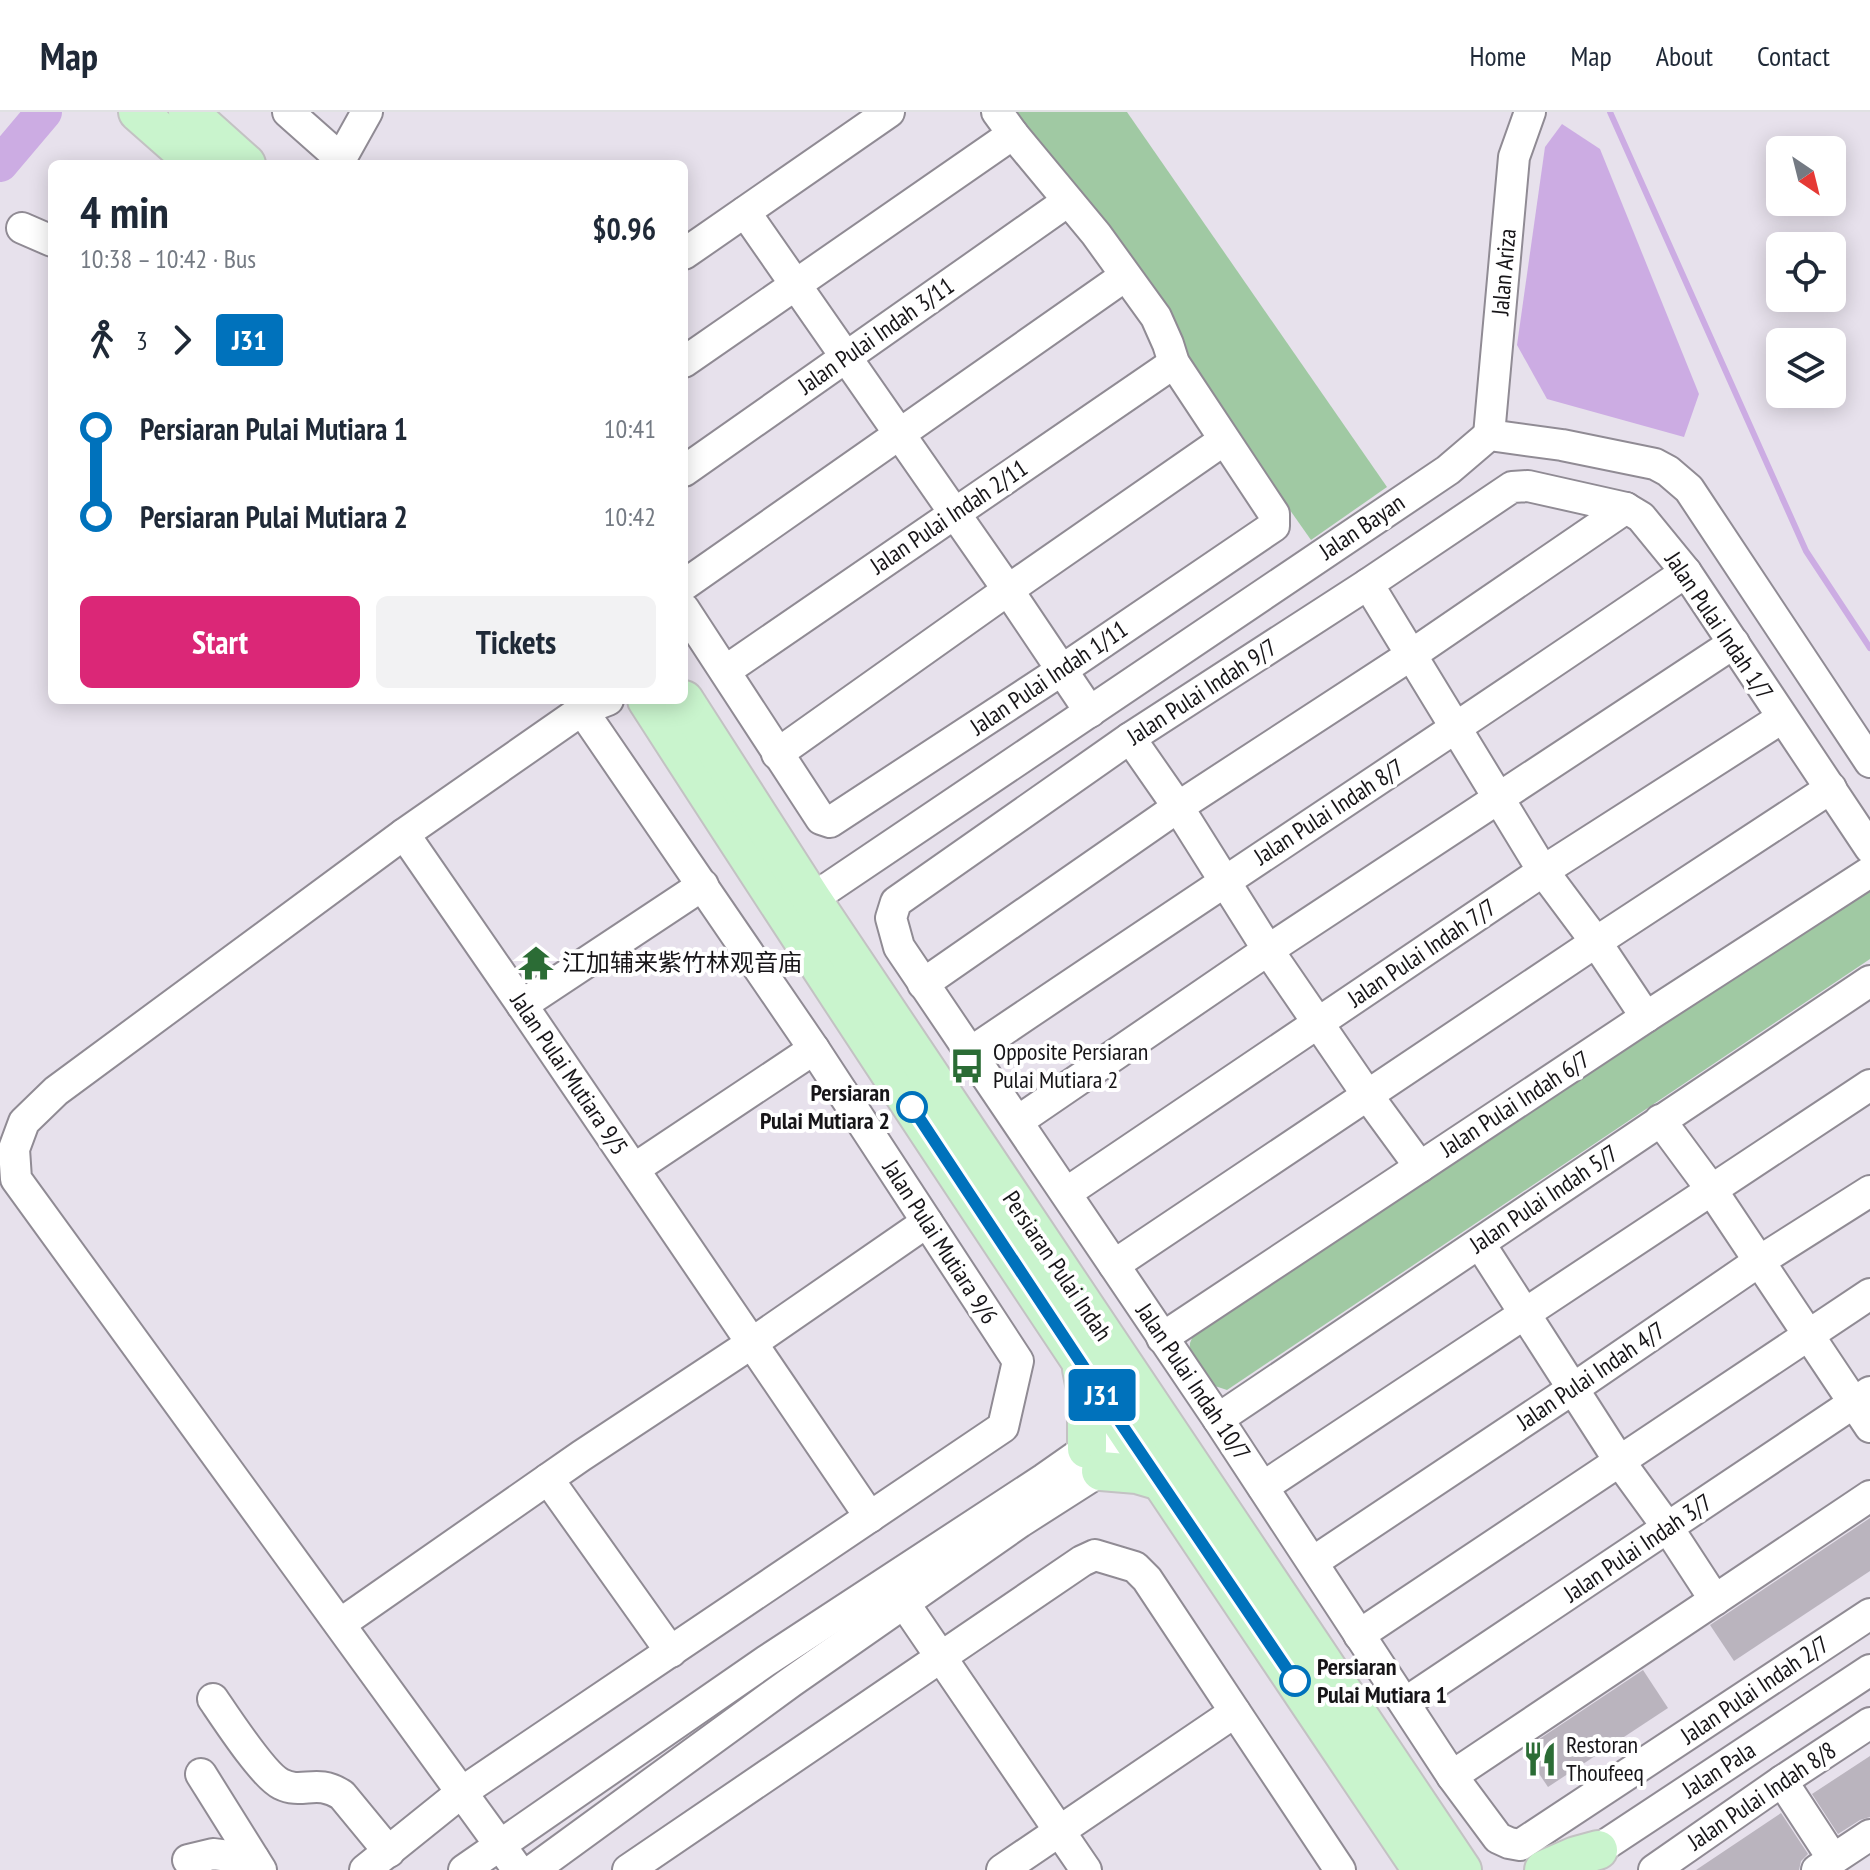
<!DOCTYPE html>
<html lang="en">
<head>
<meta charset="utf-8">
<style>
	body { margin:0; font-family:"PT Sans Narrow","Noto Sans SC",sans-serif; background:#f2f2f3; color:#1f2937; height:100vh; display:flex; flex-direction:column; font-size:30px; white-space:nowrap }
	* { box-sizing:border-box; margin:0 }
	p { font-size:26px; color:#747a83 }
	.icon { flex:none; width:44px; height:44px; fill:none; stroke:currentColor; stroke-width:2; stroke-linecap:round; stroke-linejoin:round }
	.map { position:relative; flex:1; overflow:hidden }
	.drawer { position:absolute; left:48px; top:48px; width:640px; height:544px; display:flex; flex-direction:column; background:#fff; border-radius:12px; box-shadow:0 4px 20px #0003 }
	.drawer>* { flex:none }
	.badge { padding:0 16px; border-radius:6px; font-size:28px; line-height:52px }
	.needle { width:52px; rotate:145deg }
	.tools { position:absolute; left:1766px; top:24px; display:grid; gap:16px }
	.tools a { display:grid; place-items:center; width:80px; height:80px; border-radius:12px; background:#fff; box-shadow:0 4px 20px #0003; font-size:40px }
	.map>.badge { position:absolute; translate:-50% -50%; box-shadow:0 0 0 4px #fff }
	.legs { display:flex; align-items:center; gap:12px; height:88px; padding:0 32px; font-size:26px }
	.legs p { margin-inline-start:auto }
	.summary { display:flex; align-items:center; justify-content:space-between; height:136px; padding:0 32px }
	h1 { font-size:44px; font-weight:700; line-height:60px }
	.primary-button { display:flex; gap:16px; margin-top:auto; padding:16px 32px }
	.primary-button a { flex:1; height:92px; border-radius:12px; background:#db2777; color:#fff; font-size:32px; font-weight:700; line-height:92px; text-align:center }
	.primary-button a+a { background:#f2f2f3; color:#1f2937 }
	ul { padding:0 32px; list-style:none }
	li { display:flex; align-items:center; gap:28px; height:88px; font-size:30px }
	li i { display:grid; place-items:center; width:12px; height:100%; margin:0 10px; background:currentColor }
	li i::after { content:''; width:20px; height:20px; margin:-10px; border:6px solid; border-radius:50%; background:#fff }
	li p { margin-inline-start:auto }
	li:first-child i { background:linear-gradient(#0000 50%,currentColor 0) }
	li:last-child i { background:linear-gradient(currentColor 50%,#0000 0) }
	header { display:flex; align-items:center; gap:48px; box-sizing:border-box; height:112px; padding:0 40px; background:#fff; border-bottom:2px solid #e0e1e3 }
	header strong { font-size:38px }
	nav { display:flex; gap:44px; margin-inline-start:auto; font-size:28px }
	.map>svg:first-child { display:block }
	.green { fill:#a0c9a3 }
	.water { fill:#ccace3 }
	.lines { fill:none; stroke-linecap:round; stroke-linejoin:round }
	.stream { stroke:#ccace3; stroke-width:6 }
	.river { stroke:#ccace3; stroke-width:36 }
	.building { fill:#bab4be }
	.minor-casing { stroke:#908b94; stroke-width:34 }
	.major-casing { stroke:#c3c2c3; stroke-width:42 }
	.minor { stroke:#fff; stroke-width:30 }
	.major { stroke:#c9f4cd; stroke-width:38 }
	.line-1-casing { stroke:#fff; stroke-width:18 }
	.line-1 { stroke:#0072bc; stroke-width:12 }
	.stop-1-dot { fill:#fff; stroke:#0072bc; stroke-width:4 }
	.labels { text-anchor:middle; stroke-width:8; stroke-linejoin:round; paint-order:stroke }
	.street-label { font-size:24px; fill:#171518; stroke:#fff }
	.poi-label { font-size:24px; fill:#171518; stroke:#fff; text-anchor:start }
	.stop-label { font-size:24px; font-weight:bold; fill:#171518; stroke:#fff; text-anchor:end }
</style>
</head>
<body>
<header>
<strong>Map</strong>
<nav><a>Home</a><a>Map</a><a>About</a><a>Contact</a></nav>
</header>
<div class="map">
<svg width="1870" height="1758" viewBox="0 0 1870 1758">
	<rect width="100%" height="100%" fill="#e7e1ec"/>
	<g class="green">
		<path d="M1010,0H1127L1387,375L1311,428Z"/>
		<path d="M1870,776V847L1227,1278L1212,1273L1189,1243L1190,1231L1195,1219Z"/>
	</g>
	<path class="water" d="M1562,12L1600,37L1699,282L1684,325L1547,287L1517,233L1545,35Z"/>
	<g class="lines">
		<path class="stream" d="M1610,0L1806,439L1870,536"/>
		<path class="river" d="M0,52L44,0"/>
	</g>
	<g class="building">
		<path d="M1870,1406V1459L1734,1549L1710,1513Z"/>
		<path d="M1643,1558L1668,1596L1548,1675L1523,1638Z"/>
		<path d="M1870,1644V1705L1860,1708L1838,1722L1812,1682Z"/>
		<path d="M1781,1701L1808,1742L1801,1749L1799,1758H1696Z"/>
	</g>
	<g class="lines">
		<g class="minor-casing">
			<g id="minor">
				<path d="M288,0L341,47"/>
				<path d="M338,52L367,0"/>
				<path d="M745,100L1008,478L1090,600"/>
				<path d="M22,116L52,129"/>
				<path d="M684,142L889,0"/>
				<path d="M684,250L1013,22"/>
				<path d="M1489,323L1514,45L1530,0"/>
				<path d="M684,359L1068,89"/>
				<path d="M1368,472L1543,759L1596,830L1646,905"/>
				<path d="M684,473L1125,164"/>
				<path d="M684,497L821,707L830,710L1062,558L1274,414V402L1174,251L1168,232L1156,205L1096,122L1013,22L997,0"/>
				<path d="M725,559L1174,251"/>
				<path d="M1130,626L1178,695L1268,838L1368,984L1420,1055"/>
				<path d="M777,642L1008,478L1224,328"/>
				<path d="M404,722L522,893L870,1405"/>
				<path d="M1870,736L1686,460L1641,405L1626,396L1528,374L1512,375L1368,472L1130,626L896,790L891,806L899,835L1218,1307L1452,1664L1498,1726L1509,1731L1520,1733L1870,1502"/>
				<path d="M794,799L1448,358L1489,323L1562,333L1655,352L1668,359L1689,377L1870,650"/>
				<path d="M923,872L1178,695L1411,543L1626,396"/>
				<path d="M522,893L703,773"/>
				<path d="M971,940C1209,779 1449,622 1686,460"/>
				<path d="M1660,1008L1711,1077L1870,1315"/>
				<path d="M1018,1009L1268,838L1734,531"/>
				<path d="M634,1057L814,937"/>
				<path d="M1066,1081L1543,759L1782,606"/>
				<path d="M1480,1132L1620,1350L1668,1416L1715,1488"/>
				<path d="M1114,1153L1596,830L1831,676"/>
				<path d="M1162,1226L1646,905L1870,760"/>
				<path d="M1218,1307C1435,1161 1652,1014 1870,869"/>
				<path d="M548,1367L671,1540"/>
				<path d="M1263,1375L1870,973"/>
				<path d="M1313,1450L1574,1276L1758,1150L1870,1079"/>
				<path d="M904,1491L1086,1758"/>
				<path d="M340,1512L581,1344L752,1231L927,1110"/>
				<path d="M1359,1523L1870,1182"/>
				<path d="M213,1587C226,1606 263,1663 281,1672C303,1683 316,1666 342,1683L389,1740"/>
				<path d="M1405,1591L1870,1280"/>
				<path d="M201,1662L261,1758"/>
				<path d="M1452,1664L1870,1384"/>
				<path d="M1782,1669L1833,1747"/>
				<path d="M188,1748L213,1742L254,1747"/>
				<path d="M1581,1749L1870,1558"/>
				<path d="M365,1758L462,1680L1003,1315L1018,1249L814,937L582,598"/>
				<path d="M464,1758L766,1549L1044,1367L1141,1299"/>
				<path d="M518,1758L16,1067L14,1037L24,1010L56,979L404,722L582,598L608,588"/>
				<path d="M533,1758L791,1570L1020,1410L1117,1348"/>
				<path d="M628,1758L1082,1449L1095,1443L1135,1455L1147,1467L1340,1758"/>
				<path d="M1002,1758L1235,1600"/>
				<path d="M1654,1758L1782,1669L1870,1611"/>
				<path d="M1817,1758L1870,1723"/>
			</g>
		</g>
		<g class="major-casing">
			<g id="major">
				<path d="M138,0L197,52"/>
				<path d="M188,0L246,52"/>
				<path d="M647,588C900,981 1161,1370 1422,1758"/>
				<path d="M684,588L811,786L1462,1758"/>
				<path d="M1082,1257L1087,1282V1337"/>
				<path d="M1101,1359L1137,1362L1161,1369"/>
				<path d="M1544,1758L1576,1744L1598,1738"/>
			</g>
		</g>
		<use href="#minor" class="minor"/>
		<use href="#major" class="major"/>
	</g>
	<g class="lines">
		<g class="line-1-casing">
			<path id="line-1" d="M912,995L1122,1313L1295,1569"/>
		</g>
		<use href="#line-1" class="line-1"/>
	</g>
	<defs>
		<g id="temple-bare" transform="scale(2.76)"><path d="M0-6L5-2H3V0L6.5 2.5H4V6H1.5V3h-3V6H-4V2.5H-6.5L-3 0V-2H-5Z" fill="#2b6c35" stroke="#fff" stroke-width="2.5" paint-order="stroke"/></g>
		<g id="bus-bare" transform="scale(2.76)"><path d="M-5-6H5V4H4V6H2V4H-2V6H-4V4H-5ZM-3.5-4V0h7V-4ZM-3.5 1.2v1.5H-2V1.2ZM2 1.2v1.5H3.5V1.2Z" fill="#2b6c35" stroke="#fff" stroke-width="2.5" paint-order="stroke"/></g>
		<g id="restaurant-bare" transform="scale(2.76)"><path d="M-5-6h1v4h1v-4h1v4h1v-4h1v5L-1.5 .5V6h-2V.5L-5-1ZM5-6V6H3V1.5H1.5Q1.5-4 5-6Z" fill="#2b6c35" stroke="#fff" stroke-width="2.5" paint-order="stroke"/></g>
	</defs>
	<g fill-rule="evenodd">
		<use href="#temple-bare" x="536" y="851"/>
		<use href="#bus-bare" x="967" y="954"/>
		<use href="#restaurant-bare" x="1540" y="1647"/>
	</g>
	<g class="stop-1-dot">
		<circle cx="912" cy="995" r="14"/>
		<circle cx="1295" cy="1569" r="14"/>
	</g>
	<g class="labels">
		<g class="street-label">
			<text transform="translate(1504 160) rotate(-85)" y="8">Jalan Ariza</text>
			<text transform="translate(876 224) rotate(-35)" y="8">Jalan Pulai Indah 3/11</text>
			<text transform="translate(949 405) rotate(-34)" y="8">Jalan Pulai Indah 2/11</text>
			<text transform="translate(1362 415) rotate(-34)" y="8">Jalan Bayan</text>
			<text transform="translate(1719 514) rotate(56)" y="8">Jalan Pulai Indah 1/7</text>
			<text transform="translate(1049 566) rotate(-34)" y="8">Jalan Pulai Indah 1/11</text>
			<text transform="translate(1202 580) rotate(-33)" y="8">Jalan Pulai Indah 9/7</text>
			<text transform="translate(1329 700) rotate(-33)" y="8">Jalan Pulai Indah 8/7</text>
			<text transform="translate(1422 841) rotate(-34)" y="8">Jalan Pulai Indah 7/7</text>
			<text transform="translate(569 962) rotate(56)" y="8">Jalan Pulai Mutiara 9/5</text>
			<text transform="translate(1515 992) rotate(-33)" y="8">Jalan Pulai Indah 6/7</text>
			<text transform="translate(1544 1087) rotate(-34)" y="8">Jalan Pulai Indah 5/7</text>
			<text transform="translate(940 1130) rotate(57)" y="8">Jalan Pulai Mutiara 9/6</text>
			<text transform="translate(1057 1154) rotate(56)" y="8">Persiaran Pulai Indah</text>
			<text transform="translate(1591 1264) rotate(-34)" y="8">Jalan Pulai Indah 4/7</text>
			<text transform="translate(1193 1270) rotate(56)" y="8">Jalan Pulai Indah 10/7</text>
			<text transform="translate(1638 1436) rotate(-34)" y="8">Jalan Pulai Indah 3/7</text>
			<text transform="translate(1755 1578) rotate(-34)" y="8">Jalan Pulai Indah 2/7</text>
			<text transform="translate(1719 1658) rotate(-33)" y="8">Jalan Pala</text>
			<text transform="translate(1762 1684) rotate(-34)" y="8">Jalan Pulai Indah 8/8</text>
		</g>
		<g class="poi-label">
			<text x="562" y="859">江加辅来紫竹林观音庙</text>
			<text x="993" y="948">Opposite Persiaran<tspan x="993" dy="28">Pulai Mutiara 2</tspan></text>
			<text x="1566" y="1641">Restoran<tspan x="1566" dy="28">Thoufeeq</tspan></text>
		</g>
		<g class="stop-label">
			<text x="890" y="989">Persiaran<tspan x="890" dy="28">Pulai Mutiara 2</tspan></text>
			<text x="1317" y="1563" text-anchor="start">Persiaran<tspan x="1317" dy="28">Pulai Mutiara 1</tspan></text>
		</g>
	</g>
</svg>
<div class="tools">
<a><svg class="needle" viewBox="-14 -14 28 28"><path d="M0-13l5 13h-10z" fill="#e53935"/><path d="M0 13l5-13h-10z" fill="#747a83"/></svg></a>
<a><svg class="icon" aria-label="locate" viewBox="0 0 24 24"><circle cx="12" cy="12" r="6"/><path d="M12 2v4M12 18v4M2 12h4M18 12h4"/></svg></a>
<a><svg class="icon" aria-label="layers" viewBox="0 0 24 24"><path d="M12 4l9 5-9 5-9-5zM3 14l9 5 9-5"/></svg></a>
</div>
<b class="badge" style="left:1102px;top:1283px;background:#0072bc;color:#fff">J31</b>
<section class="drawer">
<div class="summary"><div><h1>4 min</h1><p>10:38 – 10:42 · Bus</p></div><b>$0.96</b></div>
<div class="legs"><svg class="icon" aria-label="walk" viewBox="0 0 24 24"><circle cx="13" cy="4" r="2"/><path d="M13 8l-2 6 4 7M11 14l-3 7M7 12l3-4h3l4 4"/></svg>3<svg class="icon" aria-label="forward" viewBox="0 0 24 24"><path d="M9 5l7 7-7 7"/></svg><b class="badge" style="background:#0072bc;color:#fff">J31</b></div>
<ul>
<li><i style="color:#0072bc"></i><b>Persiaran Pulai Mutiara 1</b><p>10:41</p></li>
<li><i style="color:#0072bc"></i><b>Persiaran Pulai Mutiara 2</b><p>10:42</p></li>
</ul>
<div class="primary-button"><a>Start</a><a>Tickets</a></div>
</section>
</div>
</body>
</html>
